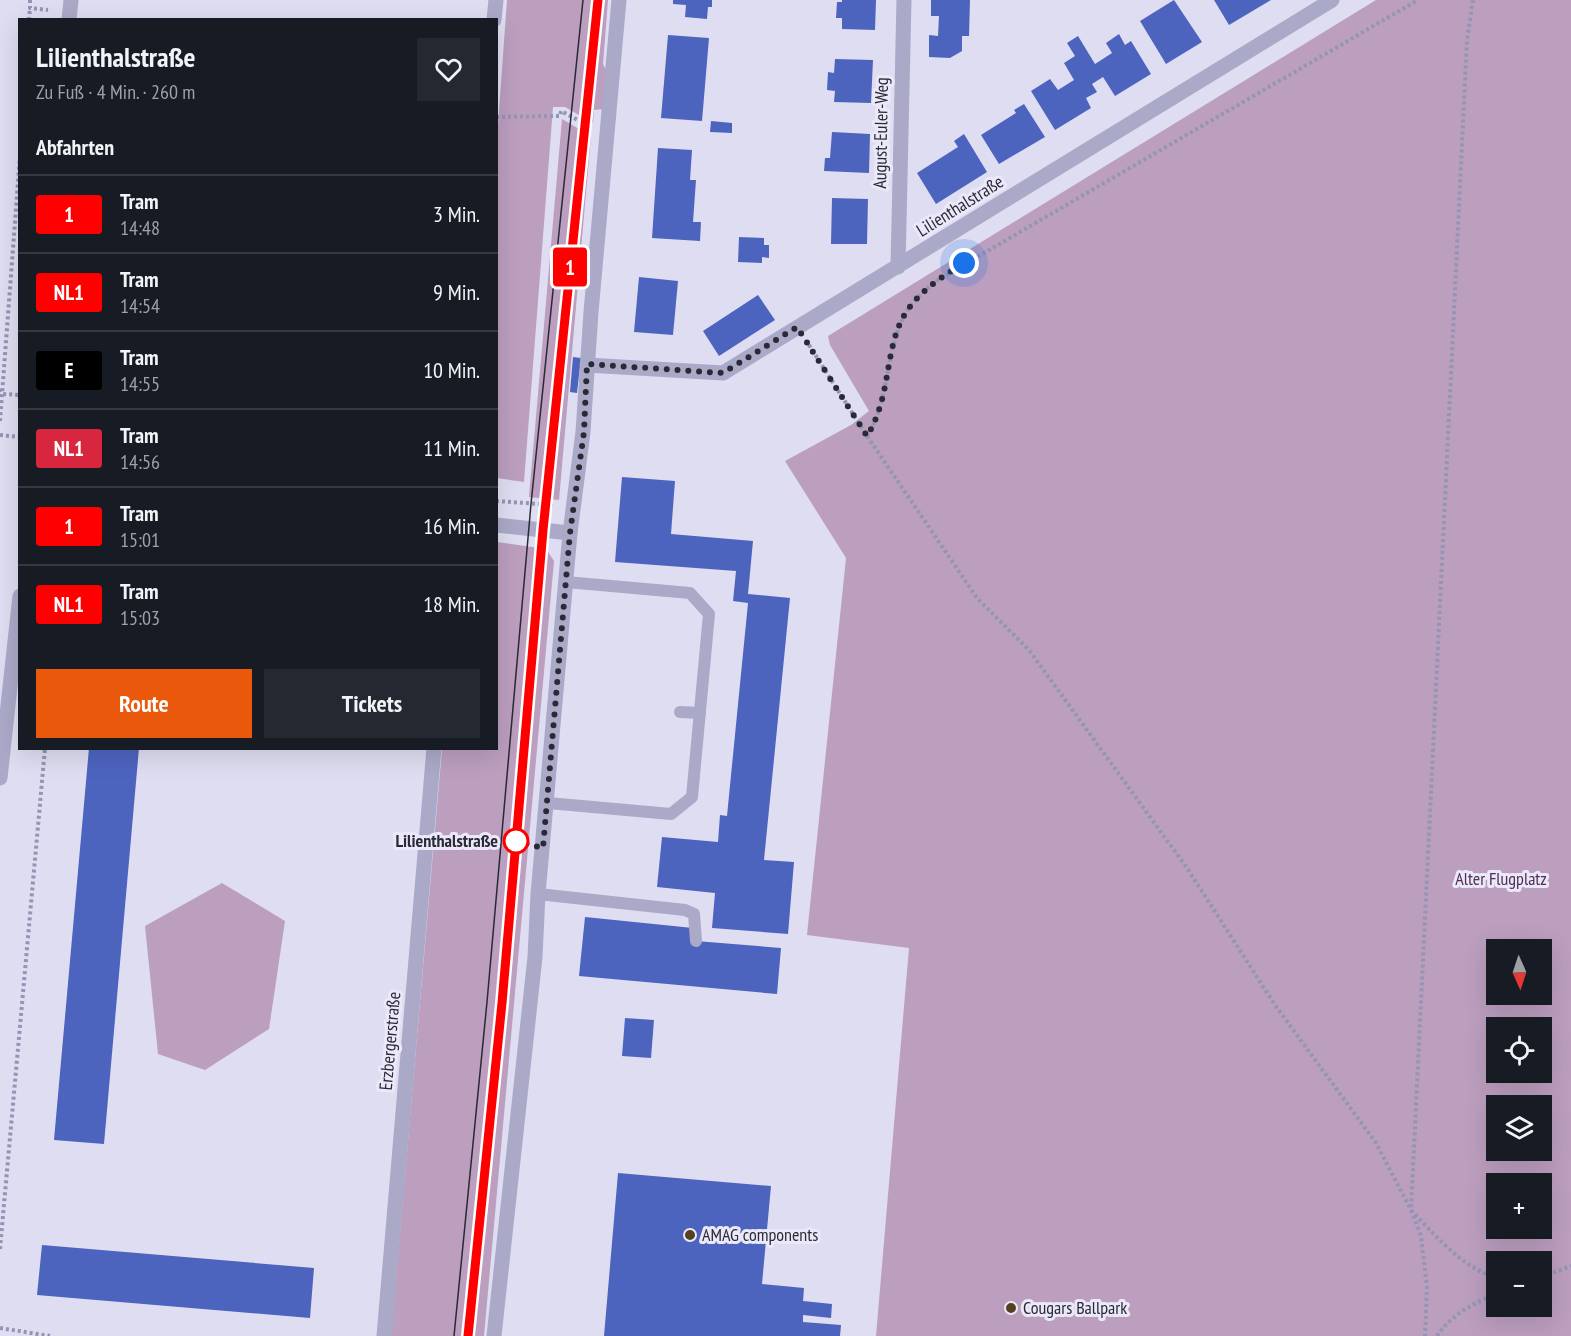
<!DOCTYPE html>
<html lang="de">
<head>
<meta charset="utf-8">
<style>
	body { margin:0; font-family:"PT Sans Narrow",sans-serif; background:#242831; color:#f1f3f6; height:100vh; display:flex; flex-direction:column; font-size:22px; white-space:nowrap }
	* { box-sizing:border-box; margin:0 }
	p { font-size:20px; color:#9ea1a6 }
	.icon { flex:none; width:33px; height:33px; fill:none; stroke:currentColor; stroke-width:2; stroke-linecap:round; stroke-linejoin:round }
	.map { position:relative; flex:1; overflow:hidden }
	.sheet { position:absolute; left:18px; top:18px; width:480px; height:732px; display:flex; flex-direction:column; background:#171b24; border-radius:0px; box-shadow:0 6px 24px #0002 }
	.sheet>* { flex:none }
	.badge { padding:0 12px; border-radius:4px; font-size:21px; line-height:39px }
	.needle { width:39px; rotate:177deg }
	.tools { position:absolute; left:1486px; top:939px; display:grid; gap:12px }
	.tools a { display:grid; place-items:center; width:66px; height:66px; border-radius:0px; background:#171b24; box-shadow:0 6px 24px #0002; font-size:30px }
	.you { position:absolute; width:30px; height:30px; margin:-15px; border:4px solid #fff; border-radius:50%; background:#1a73e8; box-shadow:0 0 0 9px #1a73e833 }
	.map>.badge { position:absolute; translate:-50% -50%; box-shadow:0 0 0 3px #fff }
	h2 { padding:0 18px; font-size:22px; line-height:54px }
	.round { display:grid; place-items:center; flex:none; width:63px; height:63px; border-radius:0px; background:#242831 }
	.headline { display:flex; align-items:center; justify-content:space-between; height:102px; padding:0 18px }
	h1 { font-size:28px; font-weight:600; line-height:45px }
	.button { display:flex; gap:12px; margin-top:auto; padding:12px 18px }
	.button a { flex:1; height:69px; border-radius:0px; background:#ea580c; color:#fff; font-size:24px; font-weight:600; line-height:69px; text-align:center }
	.button a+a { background:#242831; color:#f1f3f6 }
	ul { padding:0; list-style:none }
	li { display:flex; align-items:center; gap:18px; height:78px; padding:0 18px; border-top:2px solid #363941 }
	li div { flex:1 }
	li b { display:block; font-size:22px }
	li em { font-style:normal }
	li .badge { min-width:66px; font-weight:700; text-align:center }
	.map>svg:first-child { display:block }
	.green { fill:#bc9ebf; fill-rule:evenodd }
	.building { fill:#4d64bf }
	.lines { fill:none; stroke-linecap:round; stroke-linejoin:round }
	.path { stroke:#9494b4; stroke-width:4; stroke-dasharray:3 3; stroke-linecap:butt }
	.service { stroke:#aaa9c8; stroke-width:12 }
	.minor { stroke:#aaa9c8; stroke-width:15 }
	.tram { stroke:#292a36; stroke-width:1.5 }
	.line-casing { stroke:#fff; stroke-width:14 }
	.line { stroke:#f00; stroke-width:9 }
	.walk { stroke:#292a36; stroke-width:6; stroke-dasharray:0 10.8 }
	.stop-dot { fill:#fff; stroke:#f00; stroke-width:3 }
	.poi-dot { fill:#554121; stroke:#ebe9f9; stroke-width:2 }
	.labels { text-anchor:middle; stroke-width:6; stroke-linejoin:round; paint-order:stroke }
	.street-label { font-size:18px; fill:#292a36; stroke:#ebe9f9 }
	.stop-label { font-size:18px; font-weight:bold; fill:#292a36; stroke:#ebe9f9; text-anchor:end }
	.park-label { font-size:18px; fill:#502e53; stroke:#ebe9f9 }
	.poi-label { font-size:18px; fill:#292a36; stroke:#ebe9f9; text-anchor:start }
</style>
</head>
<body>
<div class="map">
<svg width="1571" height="1336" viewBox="0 0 1571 1336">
	<rect width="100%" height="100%" fill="#dfddf1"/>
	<g class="green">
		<path d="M507,0H608L603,64L608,74L605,109L594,110L593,123L565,107H553L524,482L497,478L496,152Z"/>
		<path d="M1376,0H1571V1336H876L909,948L807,935L846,558L785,461L851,425L869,411L830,345L828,336ZM1497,950H1542V994H1497ZM1497,1028H1542V1072H1497ZM1497,1106H1542V1150H1497ZM1497,1184H1542V1228H1497ZM1497,1262H1542V1306H1497Z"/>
		<path d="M562,119L591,136L559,500L529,497Z"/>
		<path d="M497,542L546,549L554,561L484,1336H391L442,749L496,748Z"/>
		<path d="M222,883L285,921L269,1029L205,1070L158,1054L145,926Z"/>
	</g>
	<g class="building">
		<path d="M673,0H712V7H708L707,19L685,17L686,5L673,4Z"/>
		<path d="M842,0H876L875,30L842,29V18H836L837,2H842Z"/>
		<path d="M931,0H970L969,36H962V51L950,58L929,57V35L938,36L939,16H931Z"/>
		<path d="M1174,0L1202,42L1166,64L1140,21Z"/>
		<path d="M1214,0H1271L1229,25Z"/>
		<path d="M1119,34L1125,45L1131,41L1151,74L1115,96L1103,77L1092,84L1097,92L1086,98L1091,108L1055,130L1031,91L1050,79L1058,90L1074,80L1064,63L1075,56L1067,43L1078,36L1095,64L1112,53L1106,43Z"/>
		<path d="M668,35L709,38L702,121L661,118Z"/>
		<path d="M835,59L873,60L871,103L834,102L835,91L827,90L828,72L834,73Z"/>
		<path d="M1024,104L1045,137L999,164L981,135L1016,113L1014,110Z"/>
		<path d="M711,121L732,123V133L710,132Z"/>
		<path d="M832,132L870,134L869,173L824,171L825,158H830Z"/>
		<path d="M964,134L987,172L936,204L917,173L958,147L954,141Z"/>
		<path d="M658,148L692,150L690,180H696L693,222H701L700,241L652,238Z"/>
		<path d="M832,198L868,199L867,244H831Z"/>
		<path d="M739,237L764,238V245H769V258L762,257V263L738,262Z"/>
		<path d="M639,277L678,281L673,335L634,332Z"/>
		<path d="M758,295L775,320L719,356L703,331Z"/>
		<path d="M573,357L581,358L577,393L570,392Z"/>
		<path d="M622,477L675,481L671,534L753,541L748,594L790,598L764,860L794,862L788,934L712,928L715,893L657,887L662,837L718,842L720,815L727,816L748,603L733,601L736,571L615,562Z"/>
		<path d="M89,748H139L104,1144L54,1140Z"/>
		<path d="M585,917L693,928L696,941L781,948L777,994L579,976Z"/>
		<path d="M625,1018L654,1020L651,1058L622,1056Z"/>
		<path d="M618,1173L771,1186L762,1284L804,1288L803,1301L832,1304L831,1318L803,1315V1322L841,1325L840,1336H604Z"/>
		<path d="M42,1245L314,1268L310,1318L37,1295Z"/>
	</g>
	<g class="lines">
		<g class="path">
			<path d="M30,0V8L48,10"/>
			<path d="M1473,0L1467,40L1411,1210C1432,1232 1466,1272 1497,1277"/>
			<path d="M29,20L30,8"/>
			<path d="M496,117L560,116L561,111L587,125"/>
			<path d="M809,345L867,436L977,598L1029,650L1187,868L1275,1005L1376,1143L1411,1210L1421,1236L1427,1287L1425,1336"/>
			<path d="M0,389L3,394L20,395"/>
			<path d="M0,421L20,156"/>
			<path d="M0,435L20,437"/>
			<path d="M867,436C890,399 885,354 904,316C911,302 924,291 936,281L1418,0"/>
			<path d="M496,501L554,505"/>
			<path d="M0,1249L45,748"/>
			<path d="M1542,1277L1571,1266"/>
			<path d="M0,1328L50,1336"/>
			<path d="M1437,1336C1450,1316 1474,1302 1497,1294"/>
		</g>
		<g class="service">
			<path d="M680,712L700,713"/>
			<path d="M548,803L671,814L692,797L709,614L690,593L566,582"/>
			<path d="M538,894L685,910L694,914L696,941"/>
		</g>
		<g class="minor">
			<path d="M69,20L71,0"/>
			<path d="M494,20L496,0"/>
			<path d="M898,267L904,0"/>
			<path d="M587,365L723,373L1332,0"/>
			<path d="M496,525L570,533"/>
			<path d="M0,778L20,596"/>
			<path d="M384,1336L434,748"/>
			<path d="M494,1336L535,957L538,894L570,533L583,432L591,312L619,0"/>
		</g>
		<g class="tram">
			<path d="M454,1336L487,1002L531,504L583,0"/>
			<path d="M468,1336L502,1003L543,530L598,0"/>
		</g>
	</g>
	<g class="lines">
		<g class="line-casing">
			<path id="line" d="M468,1336L502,1003L543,530L598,0"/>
		</g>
		<use href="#line" class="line"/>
		<path class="walk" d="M516,841L543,848L570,533L584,432L587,364L723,373L797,327L867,436C892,396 884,348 905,314C919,291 942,277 964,263"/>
	</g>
	<circle class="stop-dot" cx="516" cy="841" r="12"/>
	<g class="poi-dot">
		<circle cx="690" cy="1235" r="6"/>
		<circle cx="1011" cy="1308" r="6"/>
	</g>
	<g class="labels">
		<g class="street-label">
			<text transform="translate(881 133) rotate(-89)" y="6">August-Euler-Weg</text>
			<text transform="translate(960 206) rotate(-32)" y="6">Lilienthalstraße</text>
			<text transform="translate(390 1041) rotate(-85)" y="6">Erzbergerstraße</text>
		</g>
		<g class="stop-label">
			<text x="498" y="847">Lilienthalstraße</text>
		</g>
		<g class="park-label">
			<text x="1501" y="885">Alter Flugplatz</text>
		</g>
		<g class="poi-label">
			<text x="702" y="1241">AMAG components</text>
			<text x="1023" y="1314">Cougars Ballpark</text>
		</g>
	</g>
</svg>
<div class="tools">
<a><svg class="needle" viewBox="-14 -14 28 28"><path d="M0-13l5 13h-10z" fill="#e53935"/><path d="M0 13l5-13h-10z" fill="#9ea1a6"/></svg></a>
<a><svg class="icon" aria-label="locate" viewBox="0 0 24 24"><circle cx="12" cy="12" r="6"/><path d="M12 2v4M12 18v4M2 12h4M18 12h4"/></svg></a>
<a><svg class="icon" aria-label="layers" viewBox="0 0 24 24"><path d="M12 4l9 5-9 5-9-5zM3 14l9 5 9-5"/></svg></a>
<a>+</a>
<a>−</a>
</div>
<div class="you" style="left:964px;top:263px"></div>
<b class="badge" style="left:570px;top:267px;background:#f00;color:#fff">1</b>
<section class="sheet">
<div class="headline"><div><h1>Lilienthalstraße</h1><p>Zu Fuß · 4 Min. · 260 m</p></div><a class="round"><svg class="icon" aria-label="heart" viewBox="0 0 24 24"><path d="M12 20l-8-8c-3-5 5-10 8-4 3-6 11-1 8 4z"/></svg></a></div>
<h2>Abfahrten</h2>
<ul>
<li><span class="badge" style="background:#f00;color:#fff">1</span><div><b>Tram</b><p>14:48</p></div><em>3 Min.</em></li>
<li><span class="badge" style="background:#f00;color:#fff">NL1</span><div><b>Tram</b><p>14:54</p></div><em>9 Min.</em></li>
<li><span class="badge" style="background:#000;color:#fff">E</span><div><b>Tram</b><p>14:55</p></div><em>10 Min.</em></li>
<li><span class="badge" style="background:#d7263d;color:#fff">NL1</span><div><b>Tram</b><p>14:56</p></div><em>11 Min.</em></li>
<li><span class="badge" style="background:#f00;color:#fff">1</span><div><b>Tram</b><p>15:01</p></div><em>16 Min.</em></li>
<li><span class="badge" style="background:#f00;color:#fff">NL1</span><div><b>Tram</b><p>15:03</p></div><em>18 Min.</em></li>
</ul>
<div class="button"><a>Route</a><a>Tickets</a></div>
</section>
</div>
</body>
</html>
